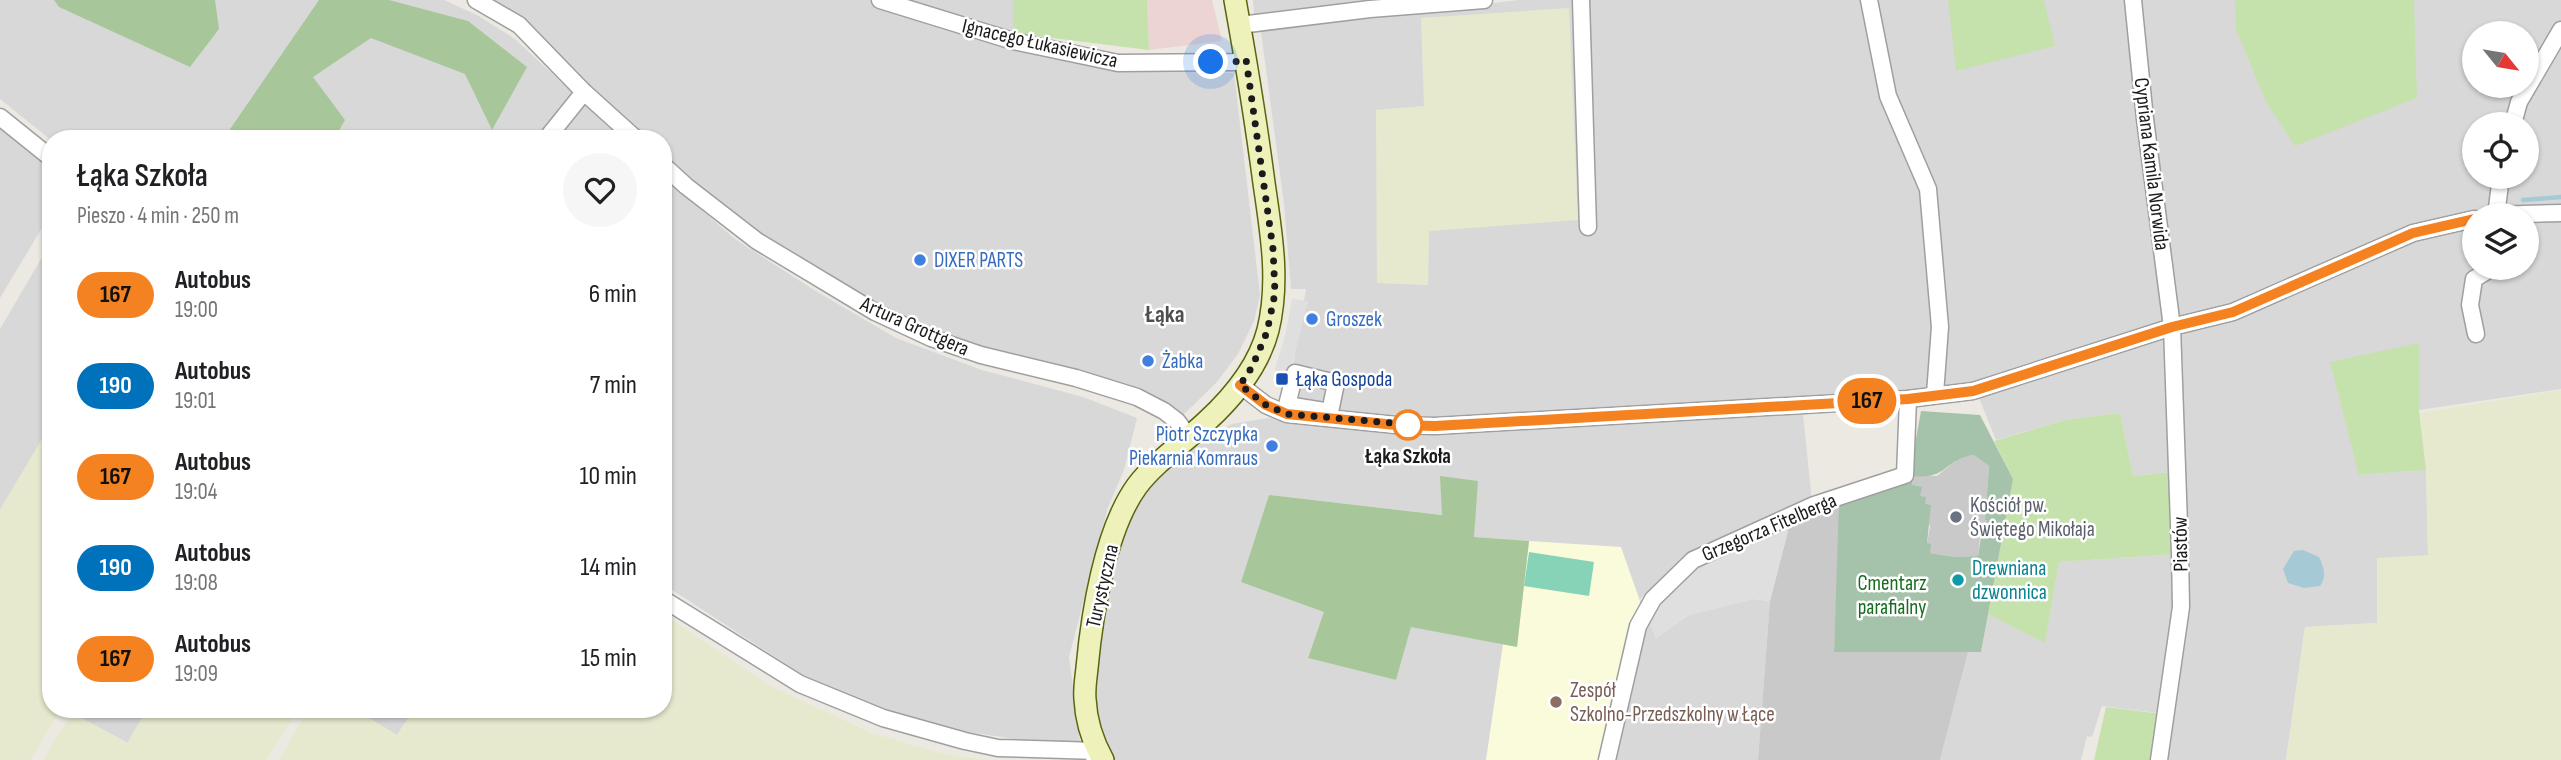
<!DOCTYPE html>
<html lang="pl">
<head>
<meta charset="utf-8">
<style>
	body { margin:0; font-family:"Sofia Sans Condensed",sans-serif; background:#f6f6f6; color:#202124; height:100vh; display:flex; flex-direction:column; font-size:26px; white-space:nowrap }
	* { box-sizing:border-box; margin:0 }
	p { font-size:23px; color:#757577 }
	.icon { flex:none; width:38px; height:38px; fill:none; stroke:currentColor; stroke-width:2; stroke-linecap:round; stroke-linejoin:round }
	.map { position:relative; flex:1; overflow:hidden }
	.sheet { position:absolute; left:42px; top:130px; width:630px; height:588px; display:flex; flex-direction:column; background:#fff; border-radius:28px; box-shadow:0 2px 5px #0004 }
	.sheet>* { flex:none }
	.badge { padding:0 14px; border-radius:23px; font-size:24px; line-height:46px }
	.needle { width:46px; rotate:120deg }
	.tools { position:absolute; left:2462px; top:21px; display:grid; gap:14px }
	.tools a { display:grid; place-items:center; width:77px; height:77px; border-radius:50%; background:#fff; box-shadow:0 2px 5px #0004; font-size:35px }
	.you { position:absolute; width:35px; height:35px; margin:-18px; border:5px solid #fff; border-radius:50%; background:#1a73e8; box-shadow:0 0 0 10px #1a73e833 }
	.map>.badge { position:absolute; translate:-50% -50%; box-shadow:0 0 0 4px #fff }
	.round { display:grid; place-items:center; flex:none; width:74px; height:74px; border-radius:37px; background:#f6f6f6 }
	.head { display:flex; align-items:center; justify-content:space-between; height:119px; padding:0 35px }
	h1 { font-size:33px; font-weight:600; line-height:52px }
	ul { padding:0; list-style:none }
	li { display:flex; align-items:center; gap:21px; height:91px; padding:0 35px }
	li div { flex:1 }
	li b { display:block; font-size:26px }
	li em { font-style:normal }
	li .badge { min-width:77px; font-weight:700; text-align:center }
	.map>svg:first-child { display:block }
	.residential { fill:#d9d8d8; fill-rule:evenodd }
	.commercial { fill:#ebd4d2 }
	.education { fill:#fafbdb }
	.religious { fill:#c9c9c9 }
	.farmland { fill:#e7e9ce }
	.grass { fill:#c5e1ac }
	.forest { fill:#a7c79a }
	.cemetery { fill:#a5c2aa; fill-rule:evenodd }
	.pitch { fill:#87d3b7 }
	.parking { fill:#dfdfdf }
	.water { fill:#a6cad5 }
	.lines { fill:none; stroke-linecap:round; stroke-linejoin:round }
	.stream { stroke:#a6cad5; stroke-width:4.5 }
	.street-casing { stroke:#9f9f9f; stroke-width:19 }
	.secondary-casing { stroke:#5a650f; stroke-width:24 }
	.street { stroke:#fff; stroke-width:16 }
	.secondary { stroke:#eef2ba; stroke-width:21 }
	.line-casing { stroke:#fff; stroke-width:16 }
	.line { stroke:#f58220; stroke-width:10 }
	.walk { stroke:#1b1b1b; stroke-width:7; stroke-dasharray:0 12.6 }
	.shop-dot { fill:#3f7fe0; stroke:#fff; stroke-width:2.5 }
	.transit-dot { fill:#1a4fb4; stroke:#fff; stroke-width:2.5 }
	.stop-dot { fill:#fff; stroke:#f58220; stroke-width:3.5 }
	.worship-dot { fill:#6b7280; stroke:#fff; stroke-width:2.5 }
	.culture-dot { fill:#0f9aa8; stroke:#fff; stroke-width:2.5 }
	.education-dot { fill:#8d6e63; stroke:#fff; stroke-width:2.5 }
	.labels { text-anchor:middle; stroke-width:5; stroke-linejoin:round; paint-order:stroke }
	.street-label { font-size:21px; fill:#1b1b1b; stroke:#fff }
	.shop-label { font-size:21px; fill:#366cbe; stroke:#fff; text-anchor:start }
	.transit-label { font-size:21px; fill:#164399; stroke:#fff; text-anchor:start }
	.stop-label { font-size:21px; font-weight:bold; fill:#1b1b1b; stroke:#fff }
	.worship-label { font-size:21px; fill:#5b616d; stroke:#fff; text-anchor:start }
	.culture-label { font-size:21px; fill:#0d838f; stroke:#fff; text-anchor:start }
	.park-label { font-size:21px; fill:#166c1f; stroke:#fff }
	.education-label { font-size:21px; fill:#785e54; stroke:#fff; text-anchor:start }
	.quarter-label { font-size:24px; font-weight:bold; fill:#4e4e4e; stroke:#fff }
</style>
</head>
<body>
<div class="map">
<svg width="2561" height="760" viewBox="0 0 2561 760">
	<rect width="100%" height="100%" fill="#ece9e2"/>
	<g class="residential">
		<path d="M0,0H444L477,15L515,39L621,138H51V140L0,99Z"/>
		<path d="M476,0H1013V41L1146,71L1234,73L1260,295L1254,321L1238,354L1216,383L1177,421L1164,411L931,338L757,241L663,165V138H635L543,51Z"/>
		<path d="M1253,0H1402L1254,15Z"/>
		<path d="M1518,0H2561V389L2419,410V344L2359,475L2426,470L2428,555L2377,623L2305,627L2286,760H2159L2166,714L2102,706L2092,737L2087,736L2081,760H1940L1968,652H1981L1988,614L2045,642L2059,562L2176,554L2172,472L2133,476L2120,413L2065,420L1996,440L1979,398L1802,405L1812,502L1751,530L1697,549L1640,599L1656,638L1689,615L1753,599L1770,601L1758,760H1616L1638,669L1611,760H1103L1098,751L1089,640L1138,486L1231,424L1288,415L1287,402L1306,289H1291L1284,204L1261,32ZM2474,33H2527V86H2474ZM2474,124H2527V177H2474ZM2474,215H2527V268H2474ZM1270,495L1443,515L1474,537L1529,541L1517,646L1411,626L1396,680L1308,658L1325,612Z"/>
		<path d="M0,127L51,168V213L0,298Z"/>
		<path d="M663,177L735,239L814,290L896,338L982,370L1083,397L1137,418L1124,470L1108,507L1069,657L1080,741L1043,743L968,732L888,711L803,675L663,584Z"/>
		<path d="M51,242V424L0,510V329Z"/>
		<path d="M75,709H147L128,743L72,713Z"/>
		<path d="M354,709H414L397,735Z"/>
	</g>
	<path class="commercial" d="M1147,0H1212L1222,41L1149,50Z"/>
	<path class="education" d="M1529,541L1621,547L1641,604L1602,760H1486L1503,644L1517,646Z"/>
	<g class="religious">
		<path d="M1974,455L1989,466L1985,519L1987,520L1984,537H1980L1978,556L1955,557L1930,553L1927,543L1930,527L1925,504L1911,486L1912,475L1937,476L1960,457Z"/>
		<path d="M1840,505L1834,652H1968L1940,760H1758L1770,601L1791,519Z"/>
	</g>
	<g class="farmland">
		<path d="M1569,8L1578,220L1429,231L1428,285L1377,283L1376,110L1424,106L1421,18Z"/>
		<path d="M2561,390V760H2286L2305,627L2377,623V558L2428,555L2426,470L2420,413Z"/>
		<path d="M51,424V709H61L30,760H0V510Z"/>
		<path d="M663,614L770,686L872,733L940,753L985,760H279L309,709H354L397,735L414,709H663Z"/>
		<path d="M147,709H298L266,760H43L72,713L127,743Z"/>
	</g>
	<g class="grass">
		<path d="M1013,0H1147L1149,50L1013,33Z"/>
		<path d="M1948,0H2044L2055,46L1956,71Z"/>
		<path d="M2235,0H2414L2417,98L2295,146L2266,102L2236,29Z"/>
		<path d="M2419,343V410L2426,470L2359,475L2330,362Z"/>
		<path d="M2120,413L2133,476L2173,472L2176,554L2059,562L2045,643L1988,614L2013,479L1994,441L2065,420Z"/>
		<path d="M2106,707L2162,714L2155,760H2094Z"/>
	</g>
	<g class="forest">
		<path d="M54,0H215L219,29L190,67L59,7Z"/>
		<path d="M319,0H389L468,21L527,67L492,130L465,74L371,38L313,77L345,120L335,138H238L228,132Z"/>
		<path d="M1440,476L1478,481L1474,537L1529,541L1517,647L1411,627L1396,680L1308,658L1324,612L1241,582L1269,495L1442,515Z"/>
	</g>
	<path class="cemetery" d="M1921,411L1980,415L2013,479L1981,652H1834L1839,503L1909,478ZM1974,455L1989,466L1985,520H1987L1984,537H1981L1978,556L1955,557L1930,553L1931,544L1927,543L1931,505L1925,504L1926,497L1920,496L1922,487L1912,485V476C1949,480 1943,459 1974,455Z"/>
	<path class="pitch" d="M1529,552L1594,562L1589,596L1524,586Z"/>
	<g class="parking">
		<path d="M1292,299L1308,301L1287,386L1281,381L1275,369L1286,332Z"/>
		<path d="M1791,519L1770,601L1753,599L1689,615L1656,638L1646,617L1690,571L1732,545Z"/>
	</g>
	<path class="water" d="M2303,550L2319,557C2324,568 2327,576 2320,586L2304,588L2288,583L2283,569L2294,551Z"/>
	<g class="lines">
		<path class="stream" d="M2523,200L2561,197"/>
		<g class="street-casing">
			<g id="street">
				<path d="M476,0L519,25L584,92L635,138"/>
				<path d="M880,0L1013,41L1118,63L1234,62L1246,59"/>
				<path d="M1581,0L1588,227"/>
				<path d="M1869,0L1888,96L1928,189L1940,327L1935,394"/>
				<path d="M2133,0L2145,119L2172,327L2180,553L2181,607L2159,760"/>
				<path d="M1240,25L1370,9L1484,0"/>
				<path d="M0,117L51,158"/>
				<path d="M2513,124L2519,102L2561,30"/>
				<path d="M547,138L584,92"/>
				<path d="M663,165L686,186L757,241L875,312L931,338L981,355L1076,378L1137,397L1164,411L1177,421L1189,437"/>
				<path d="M2490,215L2561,213"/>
				<path d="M2496,215L2501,177"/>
				<path d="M2476,334L2470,305L2474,279L2492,268"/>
				<path d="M1295,373L1336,383L1330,412L1287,405Z"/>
				<path d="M1240,385L1266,405L1287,414L1396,425L1435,426L1908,399L1973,391L2172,327L2233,312L2413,233L2474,219"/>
				<path d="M663,599L800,684L883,718L965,741L998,748L1098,751L1094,757"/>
				<path d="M1607,760L1638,626L1653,599L1693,560L1814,505L1905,475L1908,399"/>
			</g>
		</g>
		<g class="secondary-casing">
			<path id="secondary" d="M1103,760C1093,742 1086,720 1085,699C1084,689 1086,678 1087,668C1092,614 1105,530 1137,486C1156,461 1184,443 1207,421C1233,397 1259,365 1268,330C1280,281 1271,232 1264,183C1256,122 1246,61 1235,0"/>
		</g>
		<use href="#street" class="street"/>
		<use href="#secondary" class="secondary"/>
	</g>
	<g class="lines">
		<g class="line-casing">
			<path id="line" d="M1240,385L1266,405L1287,414L1396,425L1435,426L1908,399L1973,391L2172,327L2233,312L2413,233L2474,219"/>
		</g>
		<use href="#line" class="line"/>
		<path class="walk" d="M1211,62H1234L1246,59L1273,249L1275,293L1267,332L1252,367L1240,385L1266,405L1287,414L1416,425H1408"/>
	</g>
	<g class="shop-dot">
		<circle cx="920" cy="260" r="7"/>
		<circle cx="1312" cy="319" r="7"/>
		<circle cx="1148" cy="361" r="7"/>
		<circle cx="1272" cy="446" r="7"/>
	</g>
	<rect class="transit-dot" x="1275" y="372" width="14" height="14" rx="3.5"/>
	<circle class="stop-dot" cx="1408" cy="425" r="14"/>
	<circle class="worship-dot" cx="1956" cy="517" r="7"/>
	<circle class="culture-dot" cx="1958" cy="580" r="7"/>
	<circle class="education-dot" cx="1556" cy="702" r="7"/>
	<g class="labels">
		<g class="street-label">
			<text transform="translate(1040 43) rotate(13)" y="7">Ignacego Łukasiewicza</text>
			<text transform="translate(2152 164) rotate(83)" y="7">Cypriana Kamila Norwida</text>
			<text transform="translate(915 326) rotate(24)" y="7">Artura Grottgera</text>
			<text transform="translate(1769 527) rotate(-23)" y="7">Grzegorza Fitelberga</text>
			<text transform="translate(2180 544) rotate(-91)" y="7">Piastów</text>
			<text transform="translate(1102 586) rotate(-77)" y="7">Turystyczna</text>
		</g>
		<g class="shop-label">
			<text x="934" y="267">DIXER PARTS</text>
			<text x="1326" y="326">Groszek</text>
			<text x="1162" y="368">Żabka</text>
			<text x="1258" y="441" text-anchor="end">Piotr Szczypka<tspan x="1258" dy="24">Piekarnia Komraus</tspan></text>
		</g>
		<g class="transit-label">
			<text x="1296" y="386">Łąka Gospoda</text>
		</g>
		<g class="stop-label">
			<text x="1408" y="463">Łąka Szkoła</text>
		</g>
		<g class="worship-label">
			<text x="1970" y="512">Kościół pw.<tspan x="1970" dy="24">Świętego Mikołaja</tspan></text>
		</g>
		<g class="culture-label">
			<text x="1972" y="575">Drewniana<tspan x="1972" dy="24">dzwonnica</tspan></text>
		</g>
		<g class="park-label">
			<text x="1892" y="590">Cmentarz<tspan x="1892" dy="24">parafialny</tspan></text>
		</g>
		<g class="education-label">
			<text x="1570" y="697">Zespół<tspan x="1570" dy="24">Szkolno-Przedszkolny w Łące</tspan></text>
		</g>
		<g class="quarter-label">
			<text x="1165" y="322">Łąka</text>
		</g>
	</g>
</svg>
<div class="tools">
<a><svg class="needle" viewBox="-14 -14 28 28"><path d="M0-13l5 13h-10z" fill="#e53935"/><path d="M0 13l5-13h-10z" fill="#757577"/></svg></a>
<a><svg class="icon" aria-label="locate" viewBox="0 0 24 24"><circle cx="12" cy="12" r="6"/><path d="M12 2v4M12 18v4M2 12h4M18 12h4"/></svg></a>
<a><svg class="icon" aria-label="layers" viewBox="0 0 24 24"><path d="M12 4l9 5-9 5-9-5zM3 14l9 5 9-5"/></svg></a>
</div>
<div class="you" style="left:1211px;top:62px"></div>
<b class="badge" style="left:1867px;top:401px;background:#f58220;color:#111">167</b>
<section class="sheet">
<div class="head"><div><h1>Łąka Szkoła</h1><p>Pieszo · 4 min · 250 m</p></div><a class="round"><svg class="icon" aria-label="heart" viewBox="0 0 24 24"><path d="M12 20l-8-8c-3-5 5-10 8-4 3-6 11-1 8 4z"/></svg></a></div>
<ul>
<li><span class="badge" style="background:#f58220;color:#111">167</span><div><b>Autobus</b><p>19:00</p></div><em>6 min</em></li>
<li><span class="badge" style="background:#0072bc;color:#fff">190</span><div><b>Autobus</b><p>19:01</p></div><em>7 min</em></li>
<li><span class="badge" style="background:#f58220;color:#111">167</span><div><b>Autobus</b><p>19:04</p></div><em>10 min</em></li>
<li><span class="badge" style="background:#0072bc;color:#fff">190</span><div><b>Autobus</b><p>19:08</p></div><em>14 min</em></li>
<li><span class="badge" style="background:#f58220;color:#111">167</span><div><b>Autobus</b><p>19:09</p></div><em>15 min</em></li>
</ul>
</section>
</div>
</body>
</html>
